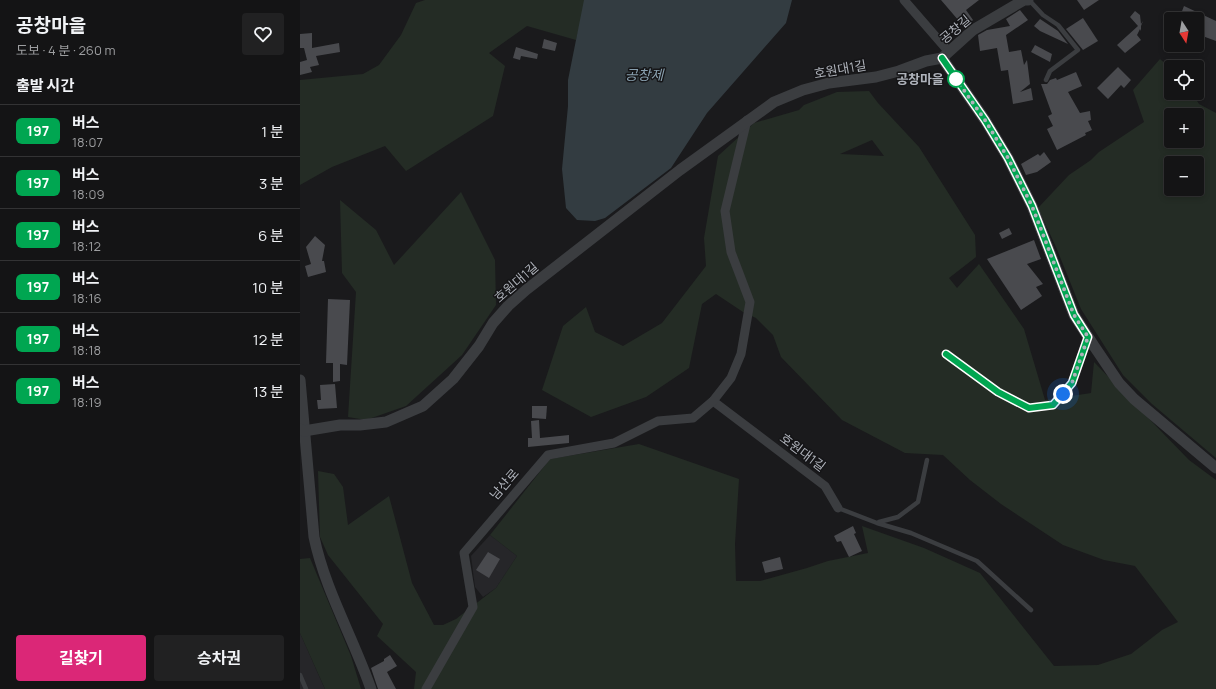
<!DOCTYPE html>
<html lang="ko">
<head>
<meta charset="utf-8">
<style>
	body { margin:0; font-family:Manrope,"Noto Sans KR",sans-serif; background:#212122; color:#f1f3f6; height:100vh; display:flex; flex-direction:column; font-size:15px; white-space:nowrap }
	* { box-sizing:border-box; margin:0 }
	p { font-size:13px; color:#9d9ea0 }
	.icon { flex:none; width:22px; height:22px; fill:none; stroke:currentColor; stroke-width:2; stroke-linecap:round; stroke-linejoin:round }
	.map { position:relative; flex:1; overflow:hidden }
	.drawer { display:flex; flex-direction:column; background:#141415; width:300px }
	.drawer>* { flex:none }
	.badge { padding:0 8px; border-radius:6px; font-size:14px; line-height:26px }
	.needle { width:26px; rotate:169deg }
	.fabs { position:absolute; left:864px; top:12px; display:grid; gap:8px }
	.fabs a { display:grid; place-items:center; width:40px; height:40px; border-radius:4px; background:#141415; box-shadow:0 2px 6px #0003,0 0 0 1px #333334; font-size:20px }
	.you { position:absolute; width:20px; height:20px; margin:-10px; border:3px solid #fff; border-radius:50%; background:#1a73e8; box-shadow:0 0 0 6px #1a73e833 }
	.map>.badge { position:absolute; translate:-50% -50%; box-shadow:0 0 0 2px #fff }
	h2 { padding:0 16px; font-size:15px; line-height:36px }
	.round { display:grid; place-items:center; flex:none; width:42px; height:42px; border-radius:4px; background:#212122 }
	.head { display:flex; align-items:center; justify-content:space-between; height:68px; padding:0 16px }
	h1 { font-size:19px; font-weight:700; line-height:30px }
	.cta { display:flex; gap:8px; margin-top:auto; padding:8px 16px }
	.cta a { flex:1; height:46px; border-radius:4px; background:#db2777; color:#fff; font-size:16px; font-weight:700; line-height:46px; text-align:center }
	.cta a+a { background:#212122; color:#f1f3f6 }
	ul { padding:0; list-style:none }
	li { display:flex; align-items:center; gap:12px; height:52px; padding:0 16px; border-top:1px solid #333334 }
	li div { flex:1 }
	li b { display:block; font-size:15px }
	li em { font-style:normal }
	li .badge { min-width:44px; font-weight:700; text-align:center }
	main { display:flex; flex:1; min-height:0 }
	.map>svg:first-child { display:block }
	.built { fill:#262629 }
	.green { fill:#242c25; fill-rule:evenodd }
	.water { fill:#333c41 }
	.building { fill:#494a4e }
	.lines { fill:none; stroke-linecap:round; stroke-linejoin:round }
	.service { stroke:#3b3d40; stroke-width:4.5 }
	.minor { stroke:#3b3d40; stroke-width:9 }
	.tertiary { stroke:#3b3d40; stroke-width:11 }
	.line-casing { stroke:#fff; stroke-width:9 }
	.line { stroke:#00a651; stroke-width:6 }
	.walk { stroke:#aeb2ba; stroke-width:4; stroke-dasharray:0 7.2 }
	.stop-dot { fill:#fff; stroke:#00a651; stroke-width:2 }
	.labels { text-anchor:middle; stroke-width:3; stroke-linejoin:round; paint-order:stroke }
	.street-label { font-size:13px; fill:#aeb2ba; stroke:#151517 }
	.stop-label { font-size:13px; font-weight:bold; fill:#aeb2ba; stroke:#151517; text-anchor:end }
	.water-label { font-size:14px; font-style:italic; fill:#8aa1b0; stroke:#151517 }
</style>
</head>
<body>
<main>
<section class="drawer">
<div class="head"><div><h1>공창마을</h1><p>도보 · 4 분 · 260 m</p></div><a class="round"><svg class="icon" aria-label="heart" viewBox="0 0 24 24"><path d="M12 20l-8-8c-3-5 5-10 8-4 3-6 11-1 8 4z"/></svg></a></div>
<h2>출발 시간</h2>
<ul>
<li><span class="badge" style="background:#00a651;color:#fff">197</span><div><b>버스</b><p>18:07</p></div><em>1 분</em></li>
<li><span class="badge" style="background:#00a651;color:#fff">197</span><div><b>버스</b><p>18:09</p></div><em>3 분</em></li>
<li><span class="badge" style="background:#00a651;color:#fff">197</span><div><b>버스</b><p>18:12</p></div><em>6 분</em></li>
<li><span class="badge" style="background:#00a651;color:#fff">197</span><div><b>버스</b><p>18:16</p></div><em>10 분</em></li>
<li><span class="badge" style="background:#00a651;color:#fff">197</span><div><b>버스</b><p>18:18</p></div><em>12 분</em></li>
<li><span class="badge" style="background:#00a651;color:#fff">197</span><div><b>버스</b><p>18:19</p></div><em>13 분</em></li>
</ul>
<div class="cta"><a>길찾기</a><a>승차권</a></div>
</section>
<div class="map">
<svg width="916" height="689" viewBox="0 0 916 689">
	<rect width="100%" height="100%" fill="#1a1a1c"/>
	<g class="built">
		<path d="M190,535L217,556L196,588L183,597L175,587L171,556Z"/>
		<path d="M0,633L23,685L25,689H0Z"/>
	</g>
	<g class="green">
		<path d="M125,0H286L276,40L227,26L189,53L205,66L193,116L106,171L85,146L32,167L0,185V80L63,74L79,65L101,35L116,3Z"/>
		<path d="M860,59L871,69V93H892L899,104L916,113V458L852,404L823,375L781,309L756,247L738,208L769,175L791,160L799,152L844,122L833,90ZM871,115H897V141H871ZM871,163H897V189H871Z"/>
		<path d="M569,91L578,103L619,147L675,235L676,257L649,278L657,288L679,264L724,329L745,400L791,393L794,362L889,460L916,480V689H114L116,672L77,636L83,624L28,555L20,537L18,471L34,474L43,487L48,525L89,496L112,583L134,625H143L156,619L196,588L217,556L190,535L250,459L339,444L439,479L435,544L436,581H460L507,568L528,561L568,553L562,526L624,548L680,573L754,666L798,665L831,654L862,630L878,622L835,566L804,560L763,545L701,504L670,480L643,455L605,453L542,420L481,357L473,335L456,318L443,312L416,294L402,304L389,368L346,397L291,417L242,390L263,326L286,307L295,332L323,346L362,323L406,266L404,238L418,156L454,123L499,110L504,105L537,92ZM572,140L584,156L540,154Z"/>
		<path d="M161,192L195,260L196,305L162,355L106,406L66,420L48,417L56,292L42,273L40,200L76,230L94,265Z"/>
		<path d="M10,558L51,656L61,689H25L0,633V559Z"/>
	</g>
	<path class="water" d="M284,0H492L486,23L407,113L371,168L305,218L295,221L277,220L266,208L262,169L268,106V80Z"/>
	<g class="building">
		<path d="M641,0H679L666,10L673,20L665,28Z"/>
		<path d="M777,0H799L784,10Z"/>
		<path d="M884,6L916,21V41L897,34V19H879Z"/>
		<path d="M720,10L728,20L706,35L709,52L721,50L724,65L727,60L730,84L720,92L731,88L733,100L713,104L708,70L701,71L697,48L680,51L678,35L687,30L710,26L706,19Z"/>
		<path d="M835,11L840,15L841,24L843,21L841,26V31L840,29L837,35L841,40L825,53L817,45L838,26L830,17Z"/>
		<path d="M783,18L798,41L783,50L766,29Z"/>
		<path d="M740,19L758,31L768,44L740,31L734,26Z"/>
		<path d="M12,33V48L39,43L40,52L16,56L19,65L10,67L12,72L0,75V62L7,60L4,48H0V34Z"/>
		<path d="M244,39L257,43L255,51L242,48Z"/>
		<path d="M735,45L752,54L750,62L731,52Z"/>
		<path d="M216,47L238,54L237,59L221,56L220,60L213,58Z"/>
		<path d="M818,67L831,80L824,88L821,85L808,99L797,88Z"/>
		<path d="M776,72L782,86L768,92L780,113L790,111L791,120L788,121L792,130L785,133L786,135L757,150L747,129L753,126L748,116L752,114L741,84H747L750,80L756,78L757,80Z"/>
		<path d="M744,152L751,162L737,172L726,175L721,164L738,154L740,156Z"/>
		<path d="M709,228L712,234L702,239L699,233Z"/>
		<path d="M15,236L25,245L22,261H24L26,272L8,277L5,266L11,264L6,247Z"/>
		<path d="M734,240L741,259L727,264L743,284L736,287L742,296L721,310L687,259Z"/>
		<path d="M28,299L50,300L47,365L40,364V381L33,382V363H26Z"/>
		<path d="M35,384L37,408L18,409L17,400H21L20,385Z"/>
		<path d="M232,406H247L246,419L232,418Z"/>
		<path d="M239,420L240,438L269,435V443L228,447V438H232L231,421Z"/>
		<path d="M553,526L556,533L554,534L562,551L549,557L541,541L537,542L534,536Z"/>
		<path d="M188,552L200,559L189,578L176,570Z"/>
		<path d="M480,557L483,569L465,573L462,562Z"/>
		<path d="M90,655L97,666L87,672L96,689H78L71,668L84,661V659Z"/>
	</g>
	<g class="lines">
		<g class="service">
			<path d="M729,0L743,15L758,25L778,50L750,71L746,80"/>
			<path d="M646,354L698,392L729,409L753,405L772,383L787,338"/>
			<path d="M538,508L577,523L611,533L677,561L731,610"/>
			<path d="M579,522L598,517L618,502L627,460"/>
			<path d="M0,675L6,689"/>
		</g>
		<g class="minor">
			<path d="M604,0L649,52"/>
			<path d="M413,401L525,486L538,508"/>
			<path d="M126,689L173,607L164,553L248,455L314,443L358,421L393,418L413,401L431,378L441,354L450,302L431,252L425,211L447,120"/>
		</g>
		<g class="tertiary">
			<path d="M642,58L685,120L708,158L732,206L774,315L794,346L819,383L834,399L916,468"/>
			<path d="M642,58L673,30L724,0H728"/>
			<path d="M0,380L14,537C25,590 53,637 71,689"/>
			<path d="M0,429L4,431L40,425H60L86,422L123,406L153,379L179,346L193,323L208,306L226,290L380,170L474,102L503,90L529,83L576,77L599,71L626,61L642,58"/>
		</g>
	</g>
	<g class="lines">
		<g class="line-casing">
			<path id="line" d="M642,58L685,120L708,158L732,206L774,315L788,337L772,383L753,405L729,408L698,392L646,354"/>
		</g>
		<use href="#line" class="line"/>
		<path class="walk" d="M656,79L685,120L708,158L732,206L774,315L788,337L772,383L763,394"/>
	</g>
	<circle class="stop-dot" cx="656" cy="79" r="8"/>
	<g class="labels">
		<g class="street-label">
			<text transform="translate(655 29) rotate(-40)" y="5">공창길</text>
			<text transform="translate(540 69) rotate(-10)" y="5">호원대1길</text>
			<text transform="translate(216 282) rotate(-41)" y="5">호원대1길</text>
			<text transform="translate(503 452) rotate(37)" y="5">호원대1길</text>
			<text transform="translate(204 484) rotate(-49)" y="5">남산로</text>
		</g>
		<g class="stop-label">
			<text x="644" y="84">공창마을</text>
		</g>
		<g class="water-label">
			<text x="344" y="80">공창제</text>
		</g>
	</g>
</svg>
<div class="fabs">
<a><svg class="needle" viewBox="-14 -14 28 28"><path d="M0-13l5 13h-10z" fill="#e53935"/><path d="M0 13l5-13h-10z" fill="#9d9ea0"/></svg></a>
<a><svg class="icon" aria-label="locate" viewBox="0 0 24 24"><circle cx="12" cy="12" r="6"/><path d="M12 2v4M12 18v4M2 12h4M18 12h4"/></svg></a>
<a>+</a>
<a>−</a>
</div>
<div class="you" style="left:763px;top:394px"></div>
</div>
</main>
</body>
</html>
